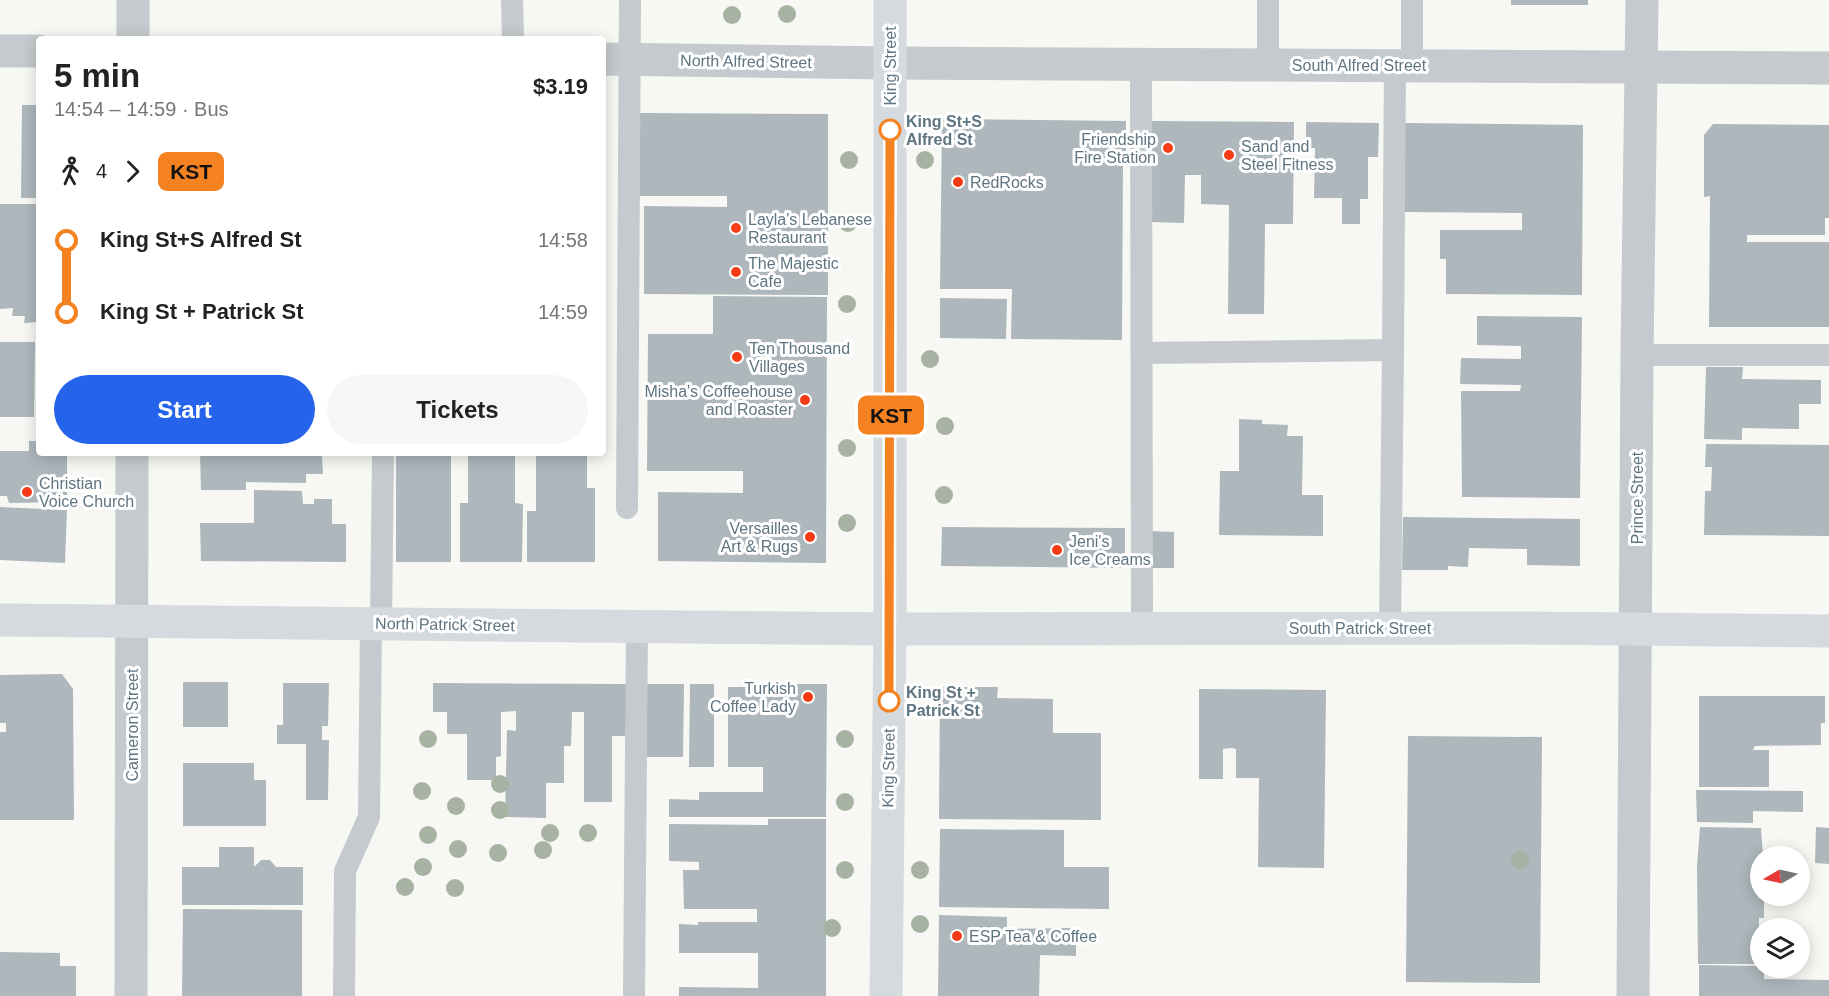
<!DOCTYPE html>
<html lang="en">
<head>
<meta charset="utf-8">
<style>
	body { margin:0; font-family:Helvetica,sans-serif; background:#f6f6f6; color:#222; height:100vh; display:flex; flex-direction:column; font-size:22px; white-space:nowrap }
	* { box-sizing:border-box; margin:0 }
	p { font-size:20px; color:#767676 }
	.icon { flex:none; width:33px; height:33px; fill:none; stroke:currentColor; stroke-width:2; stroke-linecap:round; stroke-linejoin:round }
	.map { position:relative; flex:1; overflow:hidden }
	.panel { position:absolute; left:36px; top:36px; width:570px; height:420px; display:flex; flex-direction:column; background:#fff; border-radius:6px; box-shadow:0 3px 15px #0003 }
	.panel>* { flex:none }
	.badge { padding:0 12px; border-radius:9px; font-size:21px; line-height:39px }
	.needle { width:39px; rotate:261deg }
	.tools { position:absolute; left:1750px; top:846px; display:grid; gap:12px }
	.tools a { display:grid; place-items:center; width:60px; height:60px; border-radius:50%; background:#fff; box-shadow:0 3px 15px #0003; font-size:30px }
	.map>.badge { position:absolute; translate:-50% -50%; box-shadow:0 0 0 3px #fff }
	.legs { display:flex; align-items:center; gap:9px; height:66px; padding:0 18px; font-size:20px }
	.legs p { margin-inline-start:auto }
	.headline { display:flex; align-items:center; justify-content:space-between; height:102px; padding:0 18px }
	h1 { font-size:33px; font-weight:800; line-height:45px }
	.button { display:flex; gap:12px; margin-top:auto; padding:12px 18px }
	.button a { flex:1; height:69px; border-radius:36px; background:#2563eb; color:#fff; font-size:24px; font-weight:800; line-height:69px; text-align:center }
	.button a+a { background:#f6f6f6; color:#222 }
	ul { padding:0 18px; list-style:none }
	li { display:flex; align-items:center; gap:21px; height:72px; font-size:22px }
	li i { display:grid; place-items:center; width:9px; height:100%; margin:0 8px; background:currentColor }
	li i::after { content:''; width:15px; height:15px; margin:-8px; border:4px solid; border-radius:50%; background:#fff }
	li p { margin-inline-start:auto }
	li:first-child i { background:linear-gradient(#0000 50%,currentColor 0) }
	li:last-child i { background:linear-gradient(currentColor 50%,#0000 0) }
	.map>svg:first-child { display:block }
	.building { fill:#adb7bc }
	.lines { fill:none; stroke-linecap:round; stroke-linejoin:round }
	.service { stroke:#c4cacd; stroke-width:22 }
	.minor { stroke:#c4cacd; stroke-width:33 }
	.tertiary { stroke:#c4cacd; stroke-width:33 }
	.primary { stroke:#d5dade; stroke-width:33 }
	.trunk { stroke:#d5dade; stroke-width:33 }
	.tree { fill:#a7b2a2 }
	.line-1-casing { stroke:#fff; stroke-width:14 }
	.line-1 { stroke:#f58220; stroke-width:9 }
	.stop-1-dot { fill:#fff; stroke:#f58220; stroke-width:3 }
	.poi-dot { fill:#f53b16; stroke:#fff; stroke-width:2 }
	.labels { text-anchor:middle; stroke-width:6; stroke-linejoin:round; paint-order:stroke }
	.street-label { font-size:16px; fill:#5f7582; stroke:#fff }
	.stop-label { font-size:16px; font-weight:bold; fill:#5f7582; stroke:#fff; text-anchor:start }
	.poi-label { font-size:16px; fill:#5f7582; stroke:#fff; text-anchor:start }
</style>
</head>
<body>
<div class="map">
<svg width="1829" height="996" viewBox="0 0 1829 996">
	<rect width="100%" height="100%" fill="#f7f7f4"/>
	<g class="building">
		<rect x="1511" y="0" width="77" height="5"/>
		<path d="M22,105H39V198H21Z"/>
		<path d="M639,113L828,114V295L644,294V206L727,207V196H638Z"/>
		<path d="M942,119L1126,121V163H1123L1122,340L1011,339L1012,289H940Z"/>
		<path d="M1151,121L1294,122L1293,224H1265L1264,314H1228L1229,205L1201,204V175H1185L1184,223L1150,222Z"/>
		<path d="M1306,122L1379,123L1378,157H1368V199H1360V224H1342V198H1314L1315,148H1306Z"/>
		<path d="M1403,123L1583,125L1582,295L1446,294V259H1440V230H1522V213L1402,212Z"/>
		<path d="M1713,124L1829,125V218H1825V235H1747V242H1829V327H1709L1710,196L1704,197V135Z"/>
		<path d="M0,204H39V322L24,323L25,316H12L13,308L0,309Z"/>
		<path d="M713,296L827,297L826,563L658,561V492L743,493V471H647L648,334H713Z"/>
		<path d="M940,298L1007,299L1006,339L940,338Z"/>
		<path d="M1477,316L1582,317L1580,498L1462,497L1461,391H1520L1521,385L1460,384L1461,358L1521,359V346L1477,345Z"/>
		<path d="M0,342H35L34,417H0Z"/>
		<path d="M1706,367H1743L1742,379L1821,380V404H1799V429L1742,428V440L1704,439Z"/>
		<path d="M1239,419L1262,420V424L1288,425L1287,436H1303L1302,495H1323V536L1219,535L1220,471H1239Z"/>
		<path d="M29,441H39V453H67V502L9,503L7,496H0V451H29Z"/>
		<path d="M1706,444L1829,445V536L1704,535L1705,491H1711L1712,467H1705Z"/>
		<path d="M200,453H306V456H322L323,474H306V483L246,482V490H201Z"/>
		<rect x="396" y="453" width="55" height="109"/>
		<path d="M468,453H515V503L523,504L522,562H460V503H468Z"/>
		<path d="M536,453H587V488H595V562H527V511H536Z"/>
		<path d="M254,490L302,491L303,504H314V499H332V524H346V562L201,561L200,523H254Z"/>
		<path d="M0,507L67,510L65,563L0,560Z"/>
		<path d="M1403,517L1580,519V566L1527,565V549L1469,548L1468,567L1448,566V570H1402Z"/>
		<path d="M942,527L1125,528V568L941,566Z"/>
		<path d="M1149,531L1174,532V568H1149Z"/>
		<path d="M62,674L73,689L74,820H0V732H6V723H0V675Z"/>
		<rect x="183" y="682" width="45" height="45"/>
		<path d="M283,683H329L328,726H322V740H329L328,800H306V744H277V725H283Z"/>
		<path d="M433,683L626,684V736H612V802H584V712H572L571,746H564V783H546V818L505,817L507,730L516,731V711L501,712V756L496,757V780H467V734H447V712H433Z"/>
		<path d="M644,684H684L683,757H645Z"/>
		<path d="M690,684H714V767H689Z"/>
		<path d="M754,684H827L826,817H669V799L699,800V792H763V767H728V687H754Z"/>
		<path d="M940,687H998L997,698L1053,699V733H1101V820L939,819Z"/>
		<path d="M1199,689L1326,690L1324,868L1258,867L1259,778H1236V749L1232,748L1223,749V779H1199Z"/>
		<path d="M1699,696H1825V723H1821V745L1755,746L1753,750H1769V787H1699Z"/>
		<path d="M1408,736L1542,737L1540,983L1406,982Z"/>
		<path d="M183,763H254V780H266V826H183Z"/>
		<path d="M1696,790L1803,791V812L1753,811V823L1697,822Z"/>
		<path d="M768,819H826V996H679V987L758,988V953H679V924L698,925V922H757V909H684L683,870H699V862L669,861V824L768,825Z"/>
		<path d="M1700,827L1761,828L1763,856H1761V896H1764V918H1759V964H1698L1697,866Z"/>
		<path d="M1816,827L1829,828V864L1815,863Z"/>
		<path d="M940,829L1064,830V867H1109V909L939,907Z"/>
		<path d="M219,847H254V867L261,860H270L276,867H303V905H182V867H219Z"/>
		<path d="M183,909L302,910V996H182Z"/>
		<path d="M939,915L1007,917V929L1076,928V956L1040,955L1039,996H938Z"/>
		<path d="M0,952L60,953V966H76V996H0Z"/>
		<path d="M1699,965L1761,966L1764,968V979L1829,980V996H1699Z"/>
	</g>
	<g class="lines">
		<g class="service">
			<path d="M512,0L513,39"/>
			<path d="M1141,64L1142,629"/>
			<path d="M1268,65V0"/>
			<path d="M1412,65V0"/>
			<path d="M1142,353L1393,350L1395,65"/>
			<path d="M1637,355H1829"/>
			<path d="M627,508L630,0"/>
			<path d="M381,623L383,453"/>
			<path d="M1390,628L1393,350"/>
			<path d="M344,996L345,871L369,817L371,623"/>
			<path d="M634,996L637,627"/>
		</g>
		<g class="minor">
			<path d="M0,51H39"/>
			<path d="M603,59L890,63L1829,68"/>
		</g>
		<g class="tertiary">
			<path d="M133,39V0"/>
			<path d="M131,996L132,453"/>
			<path d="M1633,996L1637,355L1642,0"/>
		</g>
		<path class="primary" d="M886,996L890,629V0"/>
		<path class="trunk" d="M0,620L890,629L1518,628L1829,631"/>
	</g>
	<g class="tree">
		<circle cx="787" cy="14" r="9"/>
		<circle cx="732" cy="15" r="9"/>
		<circle cx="849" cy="160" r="9"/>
		<circle cx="925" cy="160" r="9"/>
		<circle cx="848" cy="223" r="9"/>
		<circle cx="847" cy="304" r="9"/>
		<circle cx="930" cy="359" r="9"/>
		<circle cx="945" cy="426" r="9"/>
		<circle cx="847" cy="448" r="9"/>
		<circle cx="944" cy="495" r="9"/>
		<circle cx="847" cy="523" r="9"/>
		<circle cx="428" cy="739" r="9"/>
		<circle cx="845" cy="739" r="9"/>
		<circle cx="500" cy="784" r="9"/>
		<circle cx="422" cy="791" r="9"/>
		<circle cx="845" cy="802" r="9"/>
		<circle cx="456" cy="806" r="9"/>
		<circle cx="500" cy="810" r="9"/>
		<circle cx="550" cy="833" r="9"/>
		<circle cx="588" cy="833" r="9"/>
		<circle cx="428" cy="835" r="9"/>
		<circle cx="458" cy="849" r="9"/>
		<circle cx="543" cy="850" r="9"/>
		<circle cx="498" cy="853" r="9"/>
		<circle cx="1520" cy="860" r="9"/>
		<circle cx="423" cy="867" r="9"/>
		<circle cx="845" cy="870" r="9"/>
		<circle cx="920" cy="870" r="9"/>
		<circle cx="405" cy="887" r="9"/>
		<circle cx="455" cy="888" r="9"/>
		<circle cx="920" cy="924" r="9"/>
		<circle cx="832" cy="928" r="9"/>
	</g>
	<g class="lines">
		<g class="line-1-casing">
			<path id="line-1" d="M889,701L890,130"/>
		</g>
		<use href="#line-1" class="line-1"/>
	</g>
	<g class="stop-1-dot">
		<circle cx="890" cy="130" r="10"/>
		<circle cx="889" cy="701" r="10"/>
	</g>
	<g class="poi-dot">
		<circle cx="1168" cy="148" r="6"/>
		<circle cx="1229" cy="155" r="6"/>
		<circle cx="958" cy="182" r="6"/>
		<circle cx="736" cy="228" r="6"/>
		<circle cx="736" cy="272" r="6"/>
		<circle cx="737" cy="357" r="6"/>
		<circle cx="805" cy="400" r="6"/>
		<circle cx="27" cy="492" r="6"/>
		<circle cx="810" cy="537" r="6"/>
		<circle cx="1057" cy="550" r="6"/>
		<circle cx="808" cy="697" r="6"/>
		<circle cx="957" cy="936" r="6"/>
	</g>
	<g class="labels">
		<g class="street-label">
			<text transform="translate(746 61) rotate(1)" y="6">North Alfred Street</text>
			<text x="1359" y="71">South Alfred Street</text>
			<text transform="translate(890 66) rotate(-90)" y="6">King Street</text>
			<text transform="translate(1637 498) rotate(-90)" y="6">Prince Street</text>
			<text transform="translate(445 624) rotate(1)" y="6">North Patrick Street</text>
			<text x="1360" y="634">South Patrick Street</text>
			<text transform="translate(132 725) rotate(-90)" y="6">Cameron Street</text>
			<text transform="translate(888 768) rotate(-89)" y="6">King Street</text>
		</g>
		<g class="stop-label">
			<text x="906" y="127">King St+S<tspan x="906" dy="18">Alfred St</tspan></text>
			<text x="906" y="698">King St +<tspan x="906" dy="18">Patrick St</tspan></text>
		</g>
		<g class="poi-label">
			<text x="1156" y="145" text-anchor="end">Friendship<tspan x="1156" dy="18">Fire Station</tspan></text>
			<text x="1241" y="152">Sand and<tspan x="1241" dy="18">Steel Fitness</tspan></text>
			<text x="970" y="188">RedRocks</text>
			<text x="748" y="225">Layla's Lebanese<tspan x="748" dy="18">Restaurant</tspan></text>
			<text x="748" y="269">The Majestic<tspan x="748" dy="18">Cafe</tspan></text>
			<text x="749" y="354">Ten Thousand<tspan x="749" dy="18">Villages</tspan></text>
			<text x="793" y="397" text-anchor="end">Misha's Coffeehouse<tspan x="793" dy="18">and Roaster</tspan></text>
			<text x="39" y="489">Christian<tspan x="39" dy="18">Voice Church</tspan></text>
			<text x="798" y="534" text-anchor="end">Versailles<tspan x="798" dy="18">Art &amp; Rugs</tspan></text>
			<text x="1069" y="547">Jeni's<tspan x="1069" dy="18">Ice Creams</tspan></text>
			<text x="796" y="694" text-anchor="end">Turkish<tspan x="796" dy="18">Coffee Lady</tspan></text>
			<text x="969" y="942">ESP Tea &amp; Coffee</text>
		</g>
	</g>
</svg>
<div class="tools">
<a><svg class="needle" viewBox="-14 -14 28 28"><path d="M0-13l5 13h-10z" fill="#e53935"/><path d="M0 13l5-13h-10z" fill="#767676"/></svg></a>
<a><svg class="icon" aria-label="layers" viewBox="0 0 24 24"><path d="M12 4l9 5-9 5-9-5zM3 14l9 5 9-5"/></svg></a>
</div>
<b class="badge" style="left:891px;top:415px;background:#f58220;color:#111">KST</b>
<section class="panel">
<div class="headline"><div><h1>5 min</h1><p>14:54 – 14:59 · Bus</p></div><b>$3.19</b></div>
<div class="legs"><svg class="icon" aria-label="walk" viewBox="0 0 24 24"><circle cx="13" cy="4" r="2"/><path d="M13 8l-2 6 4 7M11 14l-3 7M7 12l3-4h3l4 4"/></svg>4<svg class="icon" aria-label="forward" viewBox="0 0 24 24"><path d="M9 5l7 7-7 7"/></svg><b class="badge" style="background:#f58220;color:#111">KST</b></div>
<ul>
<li><i style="color:#f58220"></i><b>King St+S Alfred St</b><p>14:58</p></li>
<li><i style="color:#f58220"></i><b>King St + Patrick St</b><p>14:59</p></li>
</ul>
<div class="button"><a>Start</a><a>Tickets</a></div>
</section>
</div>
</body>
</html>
